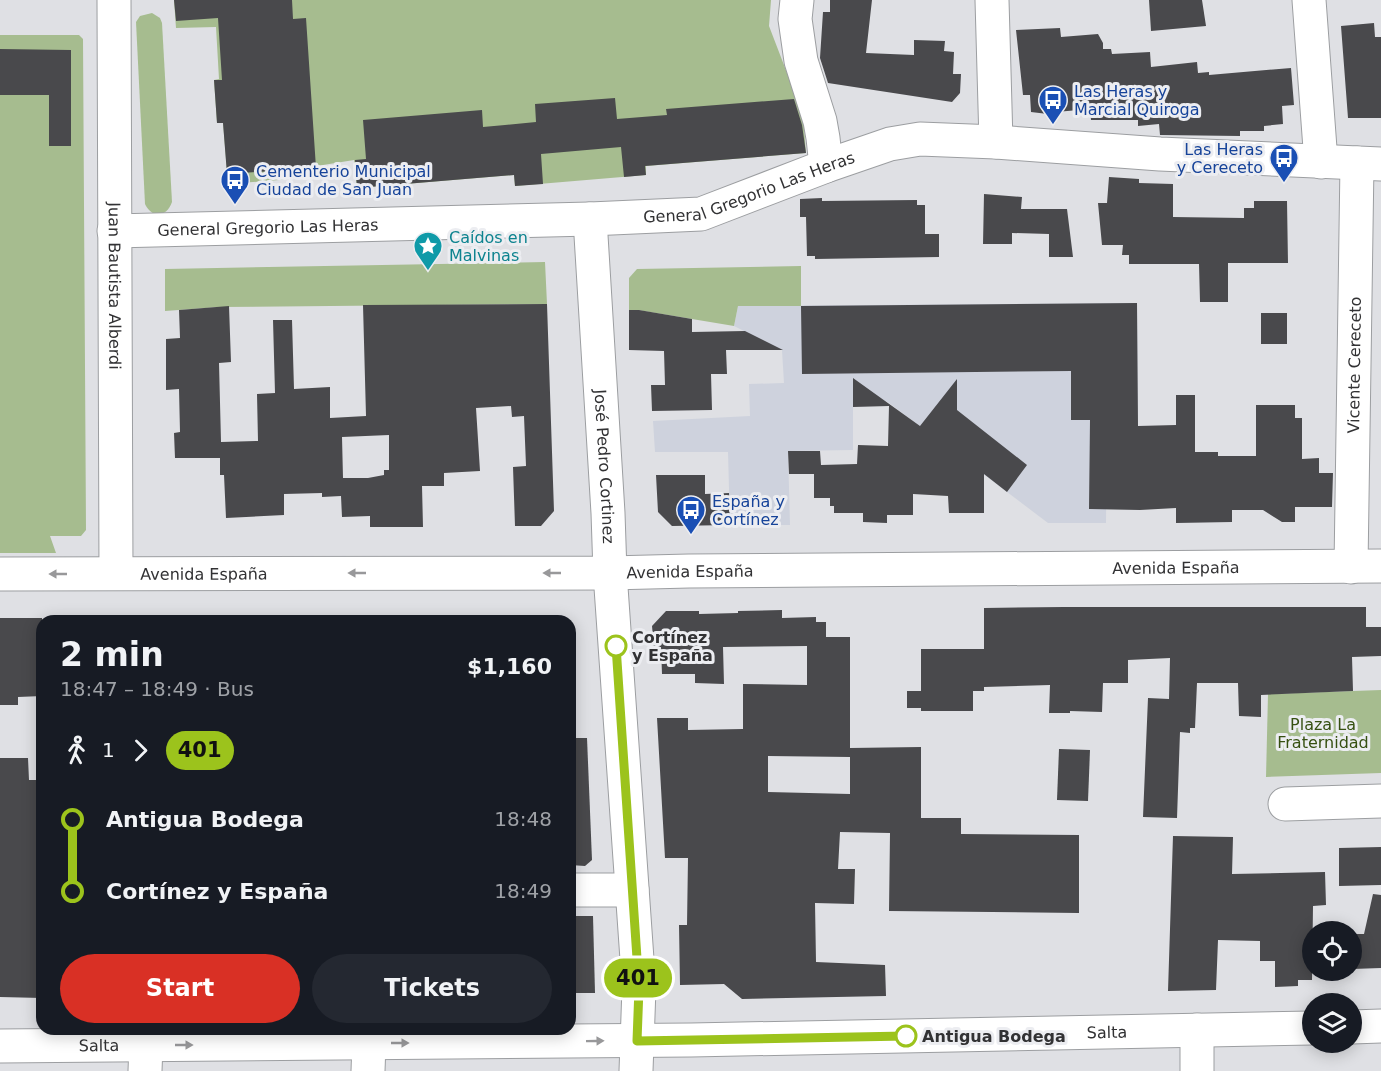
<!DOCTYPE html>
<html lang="en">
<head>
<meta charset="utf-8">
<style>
	body { margin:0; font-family:"DejaVu Sans",sans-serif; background:#242831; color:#f1f3f6; height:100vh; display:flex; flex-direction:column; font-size:22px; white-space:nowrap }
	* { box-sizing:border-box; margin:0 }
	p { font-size:20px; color:#9ea1a6 }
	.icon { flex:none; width:33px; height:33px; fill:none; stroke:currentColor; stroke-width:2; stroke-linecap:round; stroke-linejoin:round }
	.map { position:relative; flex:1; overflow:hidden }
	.side { position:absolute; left:36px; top:615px; width:540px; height:420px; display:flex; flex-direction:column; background:#171b24; border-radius:18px; box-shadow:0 3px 15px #0003 }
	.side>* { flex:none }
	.badge { padding:0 12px; border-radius:20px; font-size:21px; line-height:39px }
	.tools { position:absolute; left:1302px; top:921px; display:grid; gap:12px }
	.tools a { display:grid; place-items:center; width:60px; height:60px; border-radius:50%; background:#171b24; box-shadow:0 3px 15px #0003; font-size:30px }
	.map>.badge { position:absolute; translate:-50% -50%; box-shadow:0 0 0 3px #fff }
	.legs { display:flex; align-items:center; gap:9px; height:66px; padding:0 24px; font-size:20px }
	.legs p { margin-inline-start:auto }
	.headline { display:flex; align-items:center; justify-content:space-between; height:102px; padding:0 24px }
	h1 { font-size:33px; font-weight:700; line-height:45px }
	.cta { display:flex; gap:12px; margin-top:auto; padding:12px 24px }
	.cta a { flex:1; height:69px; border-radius:36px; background:#d93025; color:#fff; font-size:24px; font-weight:700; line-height:69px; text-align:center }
	.cta a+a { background:#242831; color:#f1f3f6 }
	ul { padding:0 24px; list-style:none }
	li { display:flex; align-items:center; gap:21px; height:72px; font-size:22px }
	li i { display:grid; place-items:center; width:9px; height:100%; margin:0 8px; background:currentColor }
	li i::after { content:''; width:15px; height:15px; margin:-8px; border:4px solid; border-radius:50%; background:#171b24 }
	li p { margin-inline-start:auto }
	li:first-child i { background:linear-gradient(#0000 50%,currentColor 0) }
	li:last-child i { background:linear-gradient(currentColor 50%,#0000 0) }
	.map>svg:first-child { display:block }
	.built { fill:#ced2dd }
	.green { fill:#a6bc8f }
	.building { fill:#49494c; fill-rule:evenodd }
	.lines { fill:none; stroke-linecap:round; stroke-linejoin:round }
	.minor-casing { stroke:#9c9ea1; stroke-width:35 }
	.major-casing { stroke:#9c9ea1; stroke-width:35 }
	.minor { stroke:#fff; stroke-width:33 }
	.major { stroke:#fff; stroke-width:33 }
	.oneway { fill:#98989a }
	.line-1-casing { stroke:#fff; stroke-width:14 }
	.line-1 { stroke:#9cc31c; stroke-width:9 }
	.stop-1-dot { fill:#fff; stroke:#9cc31c; stroke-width:3 }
	.labels { text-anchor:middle; stroke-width:6; stroke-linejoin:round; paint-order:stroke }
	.transit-label { font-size:16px; fill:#164399; stroke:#ecedf1; text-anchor:start }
	.street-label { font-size:16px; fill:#323234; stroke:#ecedf1 }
	.culture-label { font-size:16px; fill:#0d838f; stroke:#ecedf1; text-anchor:start }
	.stop-label { font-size:16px; font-weight:bold; fill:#323234; stroke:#ecedf1; text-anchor:start }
	.park-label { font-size:16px; fill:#365011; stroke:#ecedf1 }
</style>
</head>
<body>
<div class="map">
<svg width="1381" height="1071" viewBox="0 0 1381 1071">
	<rect width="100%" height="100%" fill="#dfe0e4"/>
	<path class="built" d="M1137,303L1138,417L1107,420L1106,523H1048L921,427L889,403L853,383V450L788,451L790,525H730L728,452H655L653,421L750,416L749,384L784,383L782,350L734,326L738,306Z"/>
	<g class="green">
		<path d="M174,0H771L769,26L797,99L804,127L806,153L646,166V175L515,186L514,175L357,188L354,160L317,166V177L228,184L223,122L217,123L214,80L219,79L216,27L176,28Z"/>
		<path d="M152,13L160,18L162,23L172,202C167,217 152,219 145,204L136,22L140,16Z"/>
		<path d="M0,35H79L83,39L86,530L81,536H50L56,553H0Z"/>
		<path d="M545,262L547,304L219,307L165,311V269Z"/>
		<path d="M801,266V306H738L734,326L638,310H629V278L637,269Z"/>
		<path d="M1381,690V773L1266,777L1268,694Z"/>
	</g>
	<g class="building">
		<path d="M174,0H292L293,19L306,18L316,168L227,174L223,123H217L214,80H222L218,18L176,21Z"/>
		<path d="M830,0H872L866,53L914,55V40L945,41L944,51L954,52L953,74H961L960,93L952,102L828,83L820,58L823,12H830Z"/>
		<path d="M1149,0H1202L1206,26L1151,31Z"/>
		<path d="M1374,23L1375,37H1381V118H1348L1341,26Z"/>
		<path d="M1060,28L1061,37L1098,34L1103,43V49H1111L1112,54L1150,52L1151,67L1197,62L1198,73L1209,72V75L1291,68L1294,105L1282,106L1283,124L1264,126V131H1240V136L1160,135L1159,124L1138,126V120H1091L1090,109L1056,112V115L1031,112L1030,95H1023L1016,30Z"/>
		<path d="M0,49L71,50V146H49V95H0Z"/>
		<path d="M615,98L617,119L667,115L666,109L794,99L802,125L806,153L645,166L646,175L624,177L621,147L541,154L543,184L515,186L514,175L357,188L355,160L366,159L363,120L482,110L483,127L505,125L536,122L535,104Z"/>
		<path d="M1109,177L1139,179V183L1173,184V217L1244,218V208H1254V201H1287L1288,263H1228V302H1200L1199,264H1129V255H1122L1123,245H1102L1098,203H1107Z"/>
		<path d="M984,194L1022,197L1021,209H1067L1073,257H1049V234L1012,233V244H983Z"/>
		<path d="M822,198V201L917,200V205H925V234H939V257L815,259V256H807L806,217H800V199Z"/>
		<path d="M1137,303L1138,426L1176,425V395H1195V452H1218V456H1256V405H1295V418H1302V459L1319,458V473H1333L1332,507H1295V522H1282L1263,510H1232V522L1176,523V508L1140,510L1089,509L1090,420H1071V371L802,374L801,306Z"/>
		<path d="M547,304L554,511L541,526H515L513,467L526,466L524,416L512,417L511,406L476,408L480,471L444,473V486H422L423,527H370V516L342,517L341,496L322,497V493L284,494V515L226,518L224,475H220V458H175L174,433L180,432L179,389L166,390V339L180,338L179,310L229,306L231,362L219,363L221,442L258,441L257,394L275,393L273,320H292L294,389L330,387V418L366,416L363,305ZM389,435V470H384V475L368,478H343L342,437Z"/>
		<path d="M629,310H639L692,319V332L745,331L783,350H726L727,374H711L712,410L652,411L651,385H665L664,351L629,350Z"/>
		<rect x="1261" y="313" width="26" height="31"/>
		<path d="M853,378L920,426L957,379V410L1027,465L1007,492L984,474V513H949L948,496L913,494V515H887V523L863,522V513H834V506H830V498H814V474H789L788,451H820L821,465L857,464L858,445L888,446L889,406L853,407Z"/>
		<path d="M656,475H705V494L729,493L730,525L672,526L658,512Z"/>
		<path d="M1064,607H1366V627H1381V656L1352,657L1353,691L1261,695V717L1239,716L1238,683H1197L1195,728H1190V733L1180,732L1177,818L1143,817L1148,698L1169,699L1170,658L1128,660V683H1103L1102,712L1070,711V713H1049L1050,685L984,687V691H973V711H921V708H907V691H921V649H984V608Z"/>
		<path d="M782,610V618L816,617V622H826V637H850V749V748L921,747V818H961V834L1079,835V913L889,911L890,833L840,832L838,869H855L854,904L815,903L816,962L885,965L886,996L742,999L724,984L680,985L679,925H687L688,858H665L657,718H688V730L743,729V684L807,685V646L723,647L724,684L695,683V674H662L661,647H654L652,626L666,611H699V614L738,613V611ZM768,756L850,757V794L768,792Z"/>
		<path d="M0,618H42V696L18,697V705H0Z"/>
		<path d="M570,738H587L592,860L585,866L570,865Z"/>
		<path d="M1059,749L1090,750L1088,801L1057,800Z"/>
		<path d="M0,758H28L29,780H42V933H38L37,970H42V998L0,997Z"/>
		<path d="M1173,836L1233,837L1232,874L1325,872L1326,905L1313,906L1312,980H1298V986L1275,987V961H1260V941L1218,940L1216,990L1168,991Z"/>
		<path d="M1381,847V885L1339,886V848Z"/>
		<path d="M1373,894L1381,895V968L1352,969V934H1364Z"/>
		<path d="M570,916H593L595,993H570Z"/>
	</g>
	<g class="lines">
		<g class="minor-casing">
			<g id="minor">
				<path id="s1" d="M114,0L116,573"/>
				<path d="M797,0L795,19L801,61L820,121L823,138L826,166"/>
				<path d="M992,0L996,142"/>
				<path d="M1309,0L1321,162"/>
				<path id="s2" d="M590,219L608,513L610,573L639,988L636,1071"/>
				<path id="s3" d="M114,231L590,219L701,214L826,166L890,144L920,139L996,142L1160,154L1381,164"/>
				<path id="s4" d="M1351,567L1357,163"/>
				<path d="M1285,804L1381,801"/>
				<path d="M570,890H632"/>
				<path d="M145,1071L146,1045"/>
				<path d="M368,1071L369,1043"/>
				<path d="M1197,1071V1030"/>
			</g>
		</g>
		<g class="major-casing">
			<g id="major">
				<path id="s5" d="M0,574L610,573L689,571L1381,566"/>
				<path d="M1352,1027L1381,1026"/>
				<path id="s6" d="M0,1046L691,1040L1312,1028"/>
			</g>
		</g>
		<use href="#minor" class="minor"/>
		<use href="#major" class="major"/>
	</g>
	<defs><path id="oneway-solid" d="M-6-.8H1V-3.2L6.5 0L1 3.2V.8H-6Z" transform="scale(1.5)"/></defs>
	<g class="oneway">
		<use href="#oneway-solid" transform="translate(357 573) rotate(180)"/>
		<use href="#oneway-solid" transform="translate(552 573) rotate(180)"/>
		<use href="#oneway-solid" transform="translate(58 574) rotate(180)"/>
		<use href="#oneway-solid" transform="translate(595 1041) rotate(-1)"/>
		<use href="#oneway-solid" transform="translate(400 1043)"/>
		<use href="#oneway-solid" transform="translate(184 1045)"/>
	</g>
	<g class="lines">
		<g class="line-1-casing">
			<path id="line-1" d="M616,646L639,988L637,1041L906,1036"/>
		</g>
		<use href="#line-1" class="line-1"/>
	</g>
	<defs>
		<g id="bus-pin" transform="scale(1.5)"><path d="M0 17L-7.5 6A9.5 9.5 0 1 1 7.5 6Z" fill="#1a4fb4" stroke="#ecedf1"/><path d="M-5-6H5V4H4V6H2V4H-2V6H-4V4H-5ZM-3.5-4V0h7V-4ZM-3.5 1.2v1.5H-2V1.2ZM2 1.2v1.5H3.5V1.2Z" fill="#fff"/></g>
		<g id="sight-pin" transform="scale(1.5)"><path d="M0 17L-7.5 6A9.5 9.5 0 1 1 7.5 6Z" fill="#0f9aa8" stroke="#ecedf1"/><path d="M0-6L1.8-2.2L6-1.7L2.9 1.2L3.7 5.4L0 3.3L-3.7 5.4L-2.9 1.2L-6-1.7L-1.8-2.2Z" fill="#fff"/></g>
	</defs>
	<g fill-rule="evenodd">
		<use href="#bus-pin" x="1053" y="100"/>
		<use href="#bus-pin" x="1284" y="158"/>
		<use href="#bus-pin" x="235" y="180"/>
		<use href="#sight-pin" x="428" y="246"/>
		<use href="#bus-pin" x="691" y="510"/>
	</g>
	<g class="stop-1-dot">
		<circle cx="616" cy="646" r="10"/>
		<circle cx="906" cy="1036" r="10"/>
	</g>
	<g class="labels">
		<g class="transit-label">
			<text x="1074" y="97">Las Heras y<tspan x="1074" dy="18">Marcial Quiroga</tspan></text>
			<text x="1263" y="155" text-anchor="end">Las Heras<tspan x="1263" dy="18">y Cereceto</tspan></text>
			<text x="256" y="177">Cementerio Municipal<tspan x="256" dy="18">Ciudad de San Juan</tspan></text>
			<text x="712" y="507">España y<tspan x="712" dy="18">Cortínez</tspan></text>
		</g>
		<g class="street-label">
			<text dy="6" stroke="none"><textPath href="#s3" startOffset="640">General Gregorio Las Heras</textPath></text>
			<text dy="6" stroke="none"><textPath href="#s3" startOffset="154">General Gregorio Las Heras</textPath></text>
			<text dy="6" stroke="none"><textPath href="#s1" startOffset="286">Juan Bautista Alberdi</textPath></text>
			<text dy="6" stroke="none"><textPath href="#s4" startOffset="202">Vicente Cereceto</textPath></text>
			<text dy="6" stroke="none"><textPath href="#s2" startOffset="248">José Pedro Cortinez</textPath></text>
			<text dy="6" stroke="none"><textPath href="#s5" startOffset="1176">Avenida España</textPath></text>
			<text dy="6" stroke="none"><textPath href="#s5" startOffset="690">Avenida España</textPath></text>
			<text dy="6" stroke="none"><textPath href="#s5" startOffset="204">Avenida España</textPath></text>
			<text dy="6" stroke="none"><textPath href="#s6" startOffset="1107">Salta</textPath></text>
			<text dy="6" stroke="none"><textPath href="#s6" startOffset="99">Salta</textPath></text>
		</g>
		<g class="culture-label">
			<text x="449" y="243">Caídos en<tspan x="449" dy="18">Malvinas</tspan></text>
		</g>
		<g class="stop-label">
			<text x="632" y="643">Cortínez<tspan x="632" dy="18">y España</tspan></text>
			<text x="922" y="1042">Antigua Bodega</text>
		</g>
		<g class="park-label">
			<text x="1323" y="730">Plaza La<tspan x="1323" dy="18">Fraternidad</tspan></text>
		</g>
	</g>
</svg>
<div class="tools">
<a><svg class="icon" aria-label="locate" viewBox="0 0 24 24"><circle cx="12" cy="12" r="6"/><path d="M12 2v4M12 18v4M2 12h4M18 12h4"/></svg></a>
<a><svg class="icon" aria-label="layers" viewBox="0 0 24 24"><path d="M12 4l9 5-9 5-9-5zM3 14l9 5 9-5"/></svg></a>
</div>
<b class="badge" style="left:638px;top:978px;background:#9cc31c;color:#111">401</b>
<section class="side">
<div class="headline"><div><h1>2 min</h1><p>18:47 – 18:49 · Bus</p></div><b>$1,160</b></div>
<div class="legs"><svg class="icon" aria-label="walk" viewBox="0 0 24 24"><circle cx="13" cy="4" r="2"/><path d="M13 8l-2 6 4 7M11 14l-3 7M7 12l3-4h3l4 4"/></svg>1<svg class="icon" aria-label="forward" viewBox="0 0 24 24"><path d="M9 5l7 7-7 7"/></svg><b class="badge" style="background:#9cc31c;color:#111">401</b></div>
<ul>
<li><i style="color:#9cc31c"></i><b>Antigua Bodega</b><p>18:48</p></li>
<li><i style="color:#9cc31c"></i><b>Cortínez y España</b><p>18:49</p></li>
</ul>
<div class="cta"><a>Start</a><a>Tickets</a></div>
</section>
</div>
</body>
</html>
